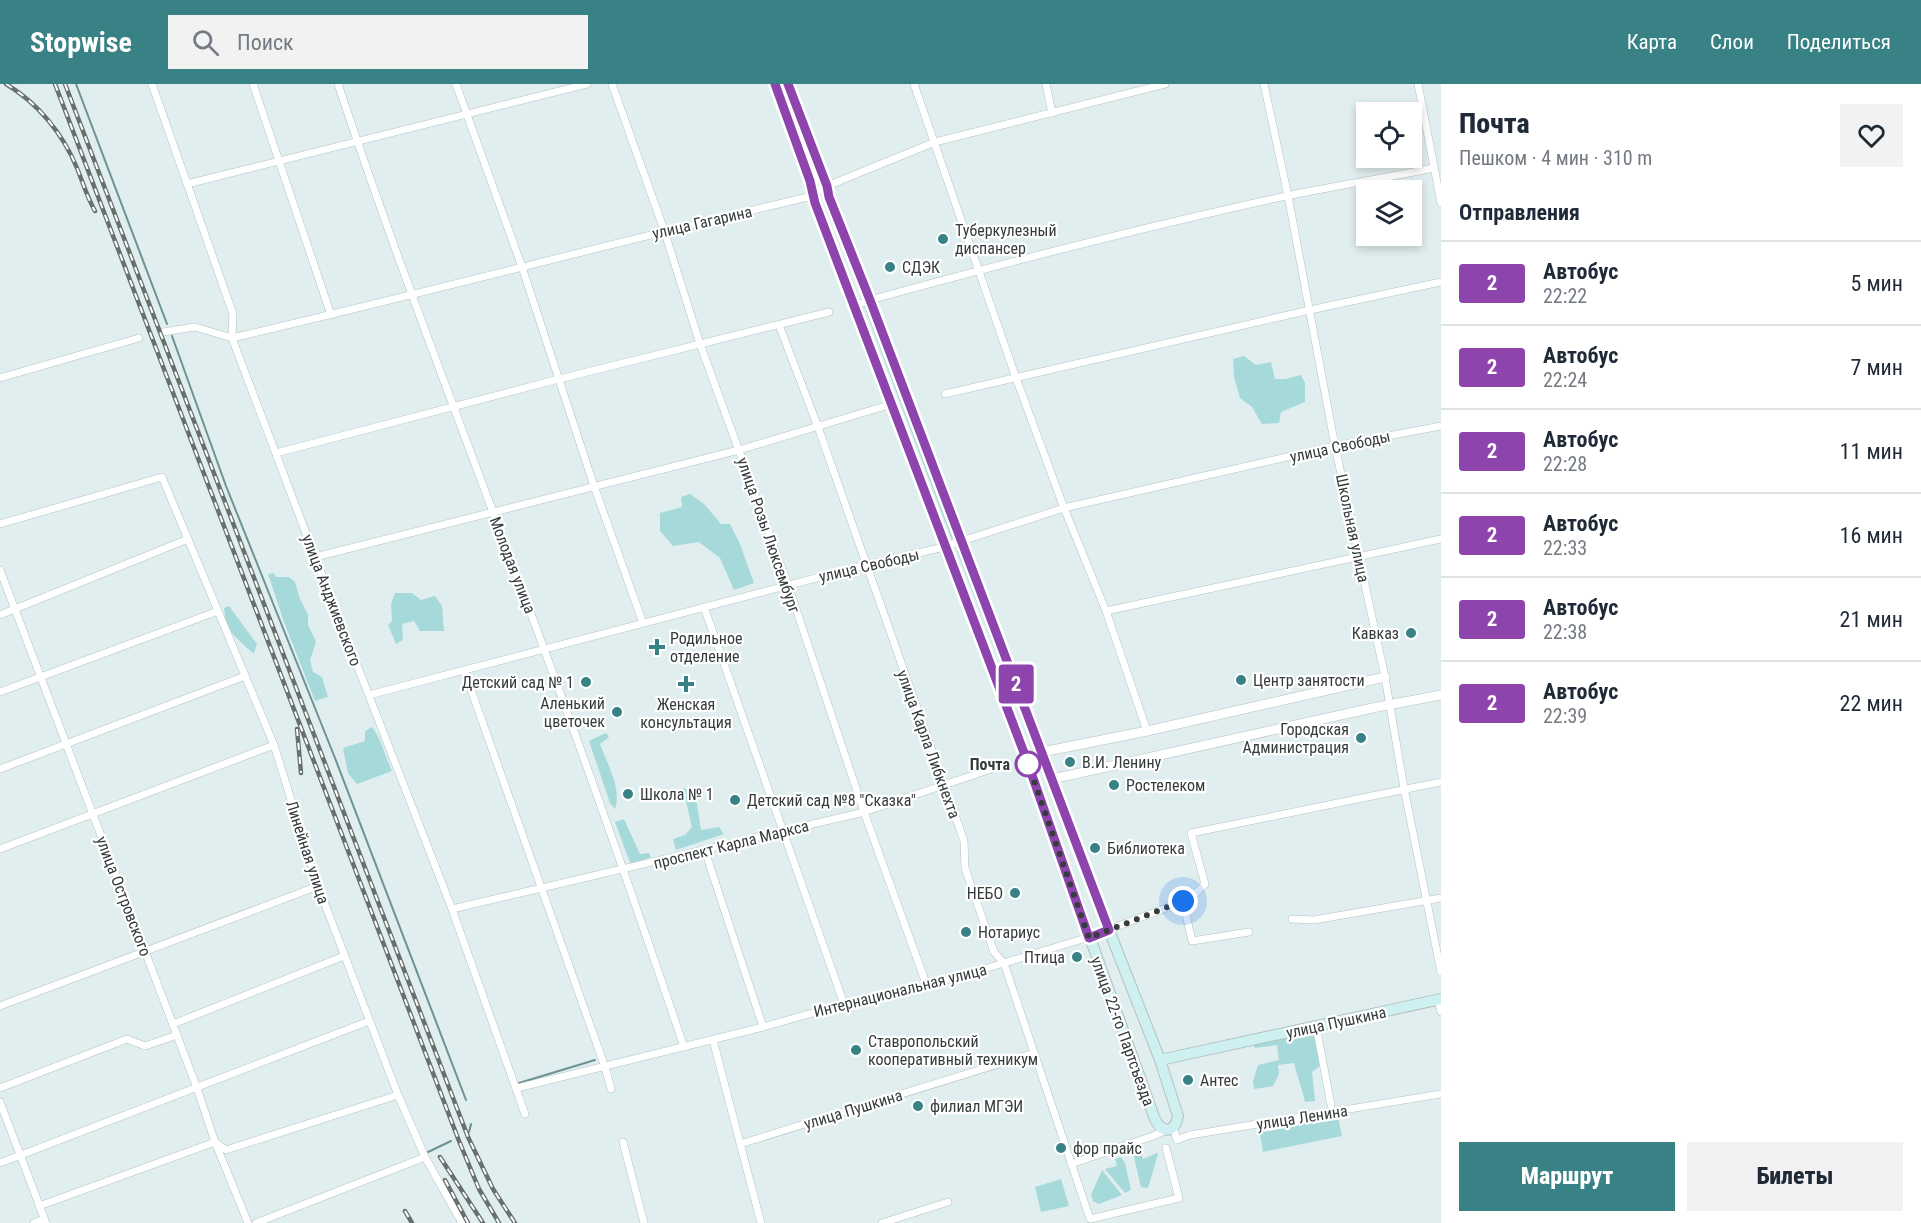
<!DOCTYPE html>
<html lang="ru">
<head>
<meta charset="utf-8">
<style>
	body { margin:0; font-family:"Roboto Condensed",sans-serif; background:#f2f2f3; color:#1f2937; height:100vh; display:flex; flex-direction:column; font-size:22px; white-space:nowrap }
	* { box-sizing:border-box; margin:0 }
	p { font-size:20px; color:#747a83 }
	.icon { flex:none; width:33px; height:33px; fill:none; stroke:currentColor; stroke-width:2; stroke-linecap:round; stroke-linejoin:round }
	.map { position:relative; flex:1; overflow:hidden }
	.details { display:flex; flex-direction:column; background:#fff; width:480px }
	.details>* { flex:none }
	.badge { padding:0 12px; border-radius:4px; font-size:21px; line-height:39px }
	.controls { position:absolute; left:1356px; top:18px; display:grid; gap:12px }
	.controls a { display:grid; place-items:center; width:66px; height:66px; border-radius:0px; background:#fff; box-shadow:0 3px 9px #0003; font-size:30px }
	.you { position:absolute; width:30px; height:30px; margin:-15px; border:4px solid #fff; border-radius:50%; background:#1a73e8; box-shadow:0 0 0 9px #1a73e833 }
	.map>.badge { position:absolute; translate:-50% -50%; box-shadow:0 0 0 3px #fff }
	h2 { padding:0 18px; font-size:22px; line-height:54px }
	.round { display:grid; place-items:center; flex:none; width:63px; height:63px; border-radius:0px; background:#f2f2f3 }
	.head { display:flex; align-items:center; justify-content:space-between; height:102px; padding:0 18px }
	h1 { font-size:28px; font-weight:800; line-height:45px }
	.cta { display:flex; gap:12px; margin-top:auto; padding:12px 18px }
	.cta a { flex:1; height:69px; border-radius:0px; background:#388184; color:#fff; font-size:24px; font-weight:800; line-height:69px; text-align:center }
	.cta a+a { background:#f2f2f3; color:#1f2937 }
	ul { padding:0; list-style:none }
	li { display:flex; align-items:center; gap:18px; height:84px; padding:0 18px; border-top:2px solid #e0e1e3 }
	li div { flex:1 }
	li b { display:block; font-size:22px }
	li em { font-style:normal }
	li .badge { min-width:66px; font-weight:700; text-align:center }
	header { display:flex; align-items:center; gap:36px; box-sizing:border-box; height:84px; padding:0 30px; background:#388184; color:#fff }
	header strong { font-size:28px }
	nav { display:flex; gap:33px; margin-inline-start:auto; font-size:21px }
	.search { width:420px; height:54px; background:#f2f2f3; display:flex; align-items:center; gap:15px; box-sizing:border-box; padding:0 21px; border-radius:0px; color:#747a83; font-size:22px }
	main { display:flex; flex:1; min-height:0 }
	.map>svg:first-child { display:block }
	.green { fill:#a6d9da }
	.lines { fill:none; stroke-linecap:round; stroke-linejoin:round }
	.stream { stroke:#6d9293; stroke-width:2 }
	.minor-casing { stroke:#b4c1c1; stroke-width:8 }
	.tertiary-casing { stroke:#b4c1c1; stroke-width:10 }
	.secondary-casing { stroke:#b4c1c1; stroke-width:12 }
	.minor { stroke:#fff; stroke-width:7 }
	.tertiary { stroke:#fff; stroke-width:9 }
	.secondary { stroke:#cef0f1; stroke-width:10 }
	.rail-casing { stroke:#686f6f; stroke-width:4.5 }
	.rail { stroke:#fff; stroke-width:2; stroke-dasharray:7; stroke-linecap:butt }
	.line-casing { stroke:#fff; stroke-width:14 }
	.line { stroke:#8e44ad; stroke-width:9 }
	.walk { stroke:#363b3b; stroke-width:6; stroke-dasharray:0 10.8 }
	.poi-dot { fill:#388184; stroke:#fff; stroke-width:2 }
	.stop-dot { fill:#fff; stroke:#8e44ad; stroke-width:3 }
	.labels { text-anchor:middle; stroke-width:4.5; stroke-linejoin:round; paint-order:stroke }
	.street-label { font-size:16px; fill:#363b3b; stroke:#fff }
	.poi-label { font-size:16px; fill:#363b3b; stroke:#fff; text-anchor:start }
	.stop-label { font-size:16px; font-weight:bold; fill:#363b3b; stroke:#fff; text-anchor:end }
</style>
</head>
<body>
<header>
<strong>Stopwise</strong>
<div class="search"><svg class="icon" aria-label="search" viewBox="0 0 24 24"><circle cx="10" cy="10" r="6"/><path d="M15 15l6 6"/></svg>Поиск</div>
<nav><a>Карта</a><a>Слои</a><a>Поделиться</a></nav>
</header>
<main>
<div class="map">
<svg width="1441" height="1139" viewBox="0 0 1441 1139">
	<rect width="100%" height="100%" fill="#e1eeef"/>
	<g class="green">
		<path d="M867,221L955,451L952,456L864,222Z"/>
		<path d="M1244,272L1256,281L1271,278L1275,295H1285L1301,291L1305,299V318L1281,328L1279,339L1262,340L1252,323L1240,314L1234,293L1233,275Z"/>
		<path d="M690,410L704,420L721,440H730L740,460L754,499L734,506L720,474L699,458L673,462L660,447V429L682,423L681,413Z"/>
		<path d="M956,465L960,467L1034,658L1031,659Z"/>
		<path d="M274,489L276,493H289L295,498L300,515L308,531V541L316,558L310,576L313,588L322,593L328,613L315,617L284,538L268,490Z"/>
		<path d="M395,509H412L421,516L435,512L442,522L444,547H420L414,537L402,540L403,556L396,560L388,541L392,537L391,520Z"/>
		<path d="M229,522L257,560L254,569C249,567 231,549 228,544C225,539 225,530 224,524Z"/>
		<path d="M372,643C382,656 385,673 392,687L357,700L348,689L343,664L365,657V647Z"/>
		<path d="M606,649L609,653L600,660C607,680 622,704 615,725L610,719L589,657Z"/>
		<path d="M683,704L695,708L701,746L719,743L724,750L676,766L673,755L685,751L692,743Z"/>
		<path d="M624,735L640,770L649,769L651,773L631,781L615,738Z"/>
		<path d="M1315,943L1322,980L1312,988L1315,1017L1305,1018C1302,1004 1297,992 1294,979L1278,981L1279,990L1273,1002L1254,1005L1253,997L1258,981L1279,976L1277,961L1255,964L1251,958Z"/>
		<path d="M1338,1033L1342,1052L1263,1068L1260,1049Z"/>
		<path d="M1140,1067L1143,1075L1157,1069L1158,1070L1148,1104L1141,1103L1133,1069Z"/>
		<path d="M1121,1073L1125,1079L1131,1106L1125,1109L1105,1085L1117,1082L1115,1075Z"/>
		<path d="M1102,1086L1122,1111L1099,1120L1093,1117L1091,1111Z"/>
		<path d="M1061,1095L1069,1122L1041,1128L1035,1103Z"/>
	</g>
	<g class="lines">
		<g class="stream">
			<path d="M76,0L167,240"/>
			<path d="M172,252L226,402L335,674L466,1016"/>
			<path d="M519,999L595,976"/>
			<path d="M469,1048L471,1040"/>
			<path d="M428,1068L451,1057"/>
		</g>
		<g class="minor-casing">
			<g id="minor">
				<path d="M152,0L233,230L232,254L315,473L452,825L525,1030"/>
				<path d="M253,0L331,231"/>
				<path d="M338,0C401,190 475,377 544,565C593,697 639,830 684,963"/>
				<path d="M456,0L522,183L594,402L643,539"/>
				<path d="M612,0L664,146L700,260L788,501L864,728L927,902"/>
				<path d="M914,0L1016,294L1064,424L1106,527L1147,647"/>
				<path d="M1046,0L1052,29"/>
				<path d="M1264,0L1288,112L1335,362L1385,593L1404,704L1441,888"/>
				<path d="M1418,0L1441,119"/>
				<path d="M187,100L587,0"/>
				<path d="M853,222L870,216C1008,178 1147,142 1286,112C1335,102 1385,94 1434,84"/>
				<path d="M779,241L818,343L964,757L965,784L994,868L1004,879L1090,1135L1179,1114L1166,1064"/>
				<path d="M163,248L195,243L232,254"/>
				<path d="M232,254C425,209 616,158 808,113L827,102L935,58L1165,0"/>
				<path d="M0,294L139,254"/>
				<path d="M945,310L1310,226L1441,198"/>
				<path d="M276,369L559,295L829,228"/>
				<path d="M0,440L162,393L274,661L318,802L398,1011L425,1073L462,1139"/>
				<path d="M315,473L739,366L892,320"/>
				<path d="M0,486L197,1004L215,1058L248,1139"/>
				<path d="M704,523L844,920"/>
				<path d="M1106,527L1441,455"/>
				<path d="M0,531L188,455"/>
				<path d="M464,586L605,983L611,1005"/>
				<path d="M0,608L218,527"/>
				<path d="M369,611L866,481L940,464L1064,424L1335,362L1441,342"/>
				<path d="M0,685L245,592"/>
				<path d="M0,765L274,661"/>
				<path d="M705,767L763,943"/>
				<path d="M1183,817L1192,857L1249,848"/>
				<path d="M452,825L864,728L1006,680"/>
				<path d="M1292,835L1314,836L1441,814"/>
				<path d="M1438,915L1441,928"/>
				<path d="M0,922L318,802"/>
				<path d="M173,940L344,872"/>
				<path d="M1316,942L1331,1021"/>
				<path d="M713,956L761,1139"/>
				<path d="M0,1004L127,955L145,962L177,951"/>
				<path d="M517,1004L763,943L844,920L927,902L1004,879L1089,853L1190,815L1205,800L1191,749L1441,698"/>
				<path d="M0,1018L46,1139"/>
				<path d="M1173,1043L1177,1056L1190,1051L1441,1010"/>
				<path d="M623,1058L644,1139"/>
				<path d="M740,1060L1034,969"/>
				<path d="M0,1079L369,937"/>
				<path d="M1071,1080L1153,1052L1166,1046"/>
				<path d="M39,1122L215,1058L226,1066L398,1011"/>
				<path d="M34,1139L44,1135"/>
				<path d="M256,1139L425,1073"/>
				<path d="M882,1139L948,1118"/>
			</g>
		</g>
		<g class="tertiary-casing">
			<g id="tertiary">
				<path d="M1042,668L1147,647L1385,593"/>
				<path d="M1052,695L1377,623L1441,611"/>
			</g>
		</g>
		<g class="secondary-casing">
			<g id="secondary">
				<path d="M775,0L810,97L812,111L1026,674L1154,1033C1161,1050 1175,1050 1178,1032L1160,976L1109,846L870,216L829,113L827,102L788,0"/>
				<path d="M1160,976L1441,915"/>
			</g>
		</g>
		<use href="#minor" class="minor"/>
		<use href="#tertiary" class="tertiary"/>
		<use href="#secondary" class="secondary"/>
		<g class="rail-casing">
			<g id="rail">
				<path d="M6,0C38,19 63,50 77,84C83,99 87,113 95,127"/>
				<path d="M55,0L459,1057L479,1105L499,1139"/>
				<path d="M65,0L468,1053L493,1105L515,1139"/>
				<path d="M297,645L301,689"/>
				<path d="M440,1073L483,1139"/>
				<path d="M445,1096L468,1139"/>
				<path d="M405,1127L412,1139"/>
			</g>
		</g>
		<use href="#rail" class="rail"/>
	</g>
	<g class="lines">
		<g class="line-casing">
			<path id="line" d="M775,0L810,97L815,119L1026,674L1089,854L1109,846L870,216L829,113L827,102L788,0"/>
		</g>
		<use href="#line" class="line"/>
		<path class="walk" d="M1028,680L1026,674L1089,854L1183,817"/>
	</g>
	<g class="poi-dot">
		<circle cx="943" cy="155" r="6"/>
		<circle cx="890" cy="183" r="6"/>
		<circle cx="1411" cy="549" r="6"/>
		<path d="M654 554h6v6h6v6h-6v6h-6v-6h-6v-6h6z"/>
		<circle cx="1241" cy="596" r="6"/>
		<circle cx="586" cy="598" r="6"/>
		<path d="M683 591h6v6h6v6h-6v6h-6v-6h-6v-6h6z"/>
		<circle cx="617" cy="628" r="6"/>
		<circle cx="1361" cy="654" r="6"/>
		<circle cx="1070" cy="678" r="6"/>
		<circle cx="1114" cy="701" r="6"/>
		<circle cx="628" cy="710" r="6"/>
		<circle cx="735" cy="716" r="6"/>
		<circle cx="1095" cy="764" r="6"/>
		<circle cx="1015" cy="809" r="6"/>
		<circle cx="966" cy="848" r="6"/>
		<circle cx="1077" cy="873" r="6"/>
		<circle cx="856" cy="966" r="6"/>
		<circle cx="1188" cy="996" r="6"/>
		<circle cx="918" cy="1022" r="6"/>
		<circle cx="1061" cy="1064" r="6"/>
	</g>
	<circle class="stop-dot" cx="1028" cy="680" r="12"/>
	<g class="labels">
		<g class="street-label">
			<text transform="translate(702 138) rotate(-13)" y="6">улица Гагарина</text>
			<text transform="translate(1340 362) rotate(-12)" y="6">улица Свободы</text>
			<text transform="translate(1353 444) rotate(78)" y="6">Школьная улица</text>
			<text transform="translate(769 451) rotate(71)" y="6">улица Розы Люксембург</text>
			<text transform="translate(513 481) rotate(69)" y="6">Молодая улица</text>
			<text transform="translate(869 481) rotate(-13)" y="6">улица Свободы</text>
			<text transform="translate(332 516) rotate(69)" y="6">улица Анджиевского</text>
			<text transform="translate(929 660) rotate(70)" y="6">улица Карла Либкнехта</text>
			<text transform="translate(731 760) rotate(-14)" y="6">проспект Карла Маркса</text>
			<text transform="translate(308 768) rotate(72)" y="6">Линейная улица</text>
			<text transform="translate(124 812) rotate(69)" y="6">улица Островского</text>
			<text transform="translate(900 906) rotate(-14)" y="6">Интернациональная улица</text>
			<text transform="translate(1336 938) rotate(-12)" y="6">улица Пушкина</text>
			<text transform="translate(1123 947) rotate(70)" y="6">улица 22-го Партсъезда</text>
			<text transform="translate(853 1025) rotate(-17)" y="6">улица Пушкина</text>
			<text transform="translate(1302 1033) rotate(-9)" y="6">улица Ленина</text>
		</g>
		<g class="poi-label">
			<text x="955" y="152">Туберкулезный<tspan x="955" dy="18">диспансер</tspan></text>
			<text x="902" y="189">СДЭК</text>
			<text x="1399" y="555" text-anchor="end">Кавказ</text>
			<text x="670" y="560">Родильное<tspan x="670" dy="18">отделение</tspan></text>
			<text x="1253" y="602">Центр занятости</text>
			<text x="574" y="604" text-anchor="end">Детский сад № 1</text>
			<text x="605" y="625" text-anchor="end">Аленький<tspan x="605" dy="18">цветочек</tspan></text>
			<text x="686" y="626" text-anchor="middle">Женская<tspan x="686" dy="18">консультация</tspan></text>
			<text x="1349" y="651" text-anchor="end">Городская<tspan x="1349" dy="18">Администрация</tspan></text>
			<text x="1082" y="684">В.И. Ленину</text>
			<text x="1126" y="707">Ростелеком</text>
			<text x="640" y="716">Школа № 1</text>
			<text x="747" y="722">Детский сад №8 "Сказка"</text>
			<text x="1107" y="770">Библиотека</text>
			<text x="1003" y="815" text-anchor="end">НЕБО</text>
			<text x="978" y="854">Нотариус</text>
			<text x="1065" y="879" text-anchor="end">Птица</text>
			<text x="868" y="963">Ставропольский<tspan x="868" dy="18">кооперативный техникум</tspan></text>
			<text x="1200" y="1002">Антес</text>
			<text x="930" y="1028">филиал МГЭИ</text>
			<text x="1073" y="1070">фор прайс</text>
		</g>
		<g class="stop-label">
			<text x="1010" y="686">Почта</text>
		</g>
	</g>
</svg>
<div class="controls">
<a><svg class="icon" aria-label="locate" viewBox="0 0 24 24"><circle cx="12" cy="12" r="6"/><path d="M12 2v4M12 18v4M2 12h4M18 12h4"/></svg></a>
<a><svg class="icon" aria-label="layers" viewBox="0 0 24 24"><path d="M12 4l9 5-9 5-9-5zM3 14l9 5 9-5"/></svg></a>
</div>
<div class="you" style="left:1183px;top:817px"></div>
<b class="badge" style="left:1016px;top:600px;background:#8e44ad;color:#fff">2</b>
</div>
<section class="details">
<div class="head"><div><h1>Почта</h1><p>Пешком · 4 мин · 310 m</p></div><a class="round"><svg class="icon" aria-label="heart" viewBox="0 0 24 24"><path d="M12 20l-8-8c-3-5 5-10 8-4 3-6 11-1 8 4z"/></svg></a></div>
<h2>Отправления</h2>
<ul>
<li><span class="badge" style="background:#8e44ad;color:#fff">2</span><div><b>Автобус</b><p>22:22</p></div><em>5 мин</em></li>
<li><span class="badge" style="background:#8e44ad;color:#fff">2</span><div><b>Автобус</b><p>22:24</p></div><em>7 мин</em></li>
<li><span class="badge" style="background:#8e44ad;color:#fff">2</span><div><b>Автобус</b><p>22:28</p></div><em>11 мин</em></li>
<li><span class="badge" style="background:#8e44ad;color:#fff">2</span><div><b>Автобус</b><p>22:33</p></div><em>16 мин</em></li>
<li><span class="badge" style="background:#8e44ad;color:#fff">2</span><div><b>Автобус</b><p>22:38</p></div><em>21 мин</em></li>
<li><span class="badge" style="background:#8e44ad;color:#fff">2</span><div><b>Автобус</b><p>22:39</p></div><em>22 мин</em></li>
</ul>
<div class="cta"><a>Маршрут</a><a>Билеты</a></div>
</section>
</main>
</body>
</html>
